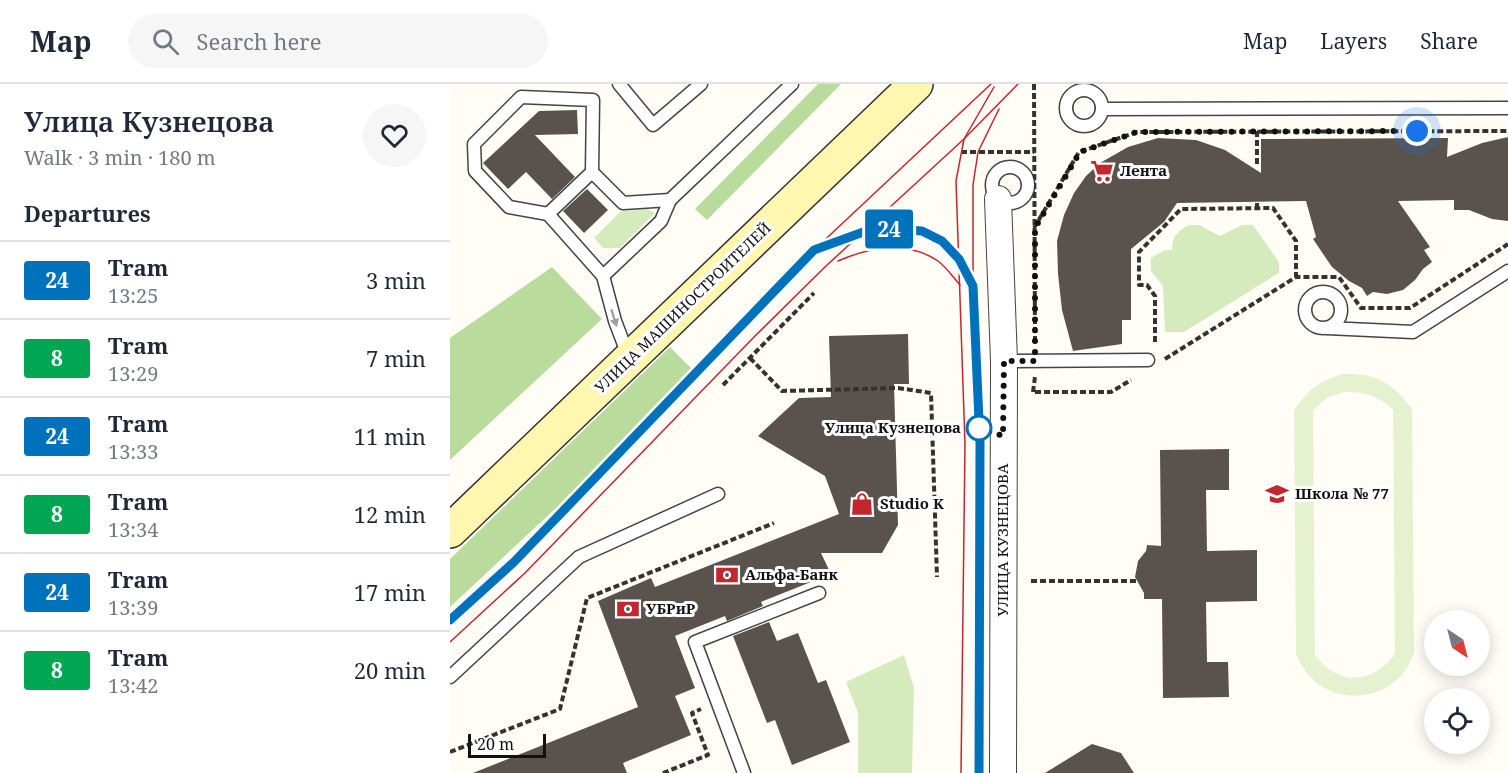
<!DOCTYPE html>
<html lang="en">
<head>
<meta charset="utf-8">
<style>
	body { margin:0; font-family:"Noto Serif",serif; background:#f6f6f7; color:#1f2937; height:100vh; display:flex; flex-direction:column; font-size:22px; white-space:nowrap }
	* { box-sizing:border-box; margin:0 }
	p { font-size:20px; color:#747a83 }
	.icon { flex:none; width:33px; height:33px; fill:none; stroke:currentColor; stroke-width:2; stroke-linecap:round; stroke-linejoin:round }
	.map { position:relative; flex:1; overflow:hidden }
	.panel { display:flex; flex-direction:column; background:#fff; width:450px }
	.panel>* { flex:none }
	.badge { padding:0 12px; border-radius:4px; font-size:21px; line-height:39px }
	.needle { width:39px; rotate:145deg }
	.tools { position:absolute; left:974px; top:526px; display:grid; gap:12px }
	.tools a { display:grid; place-items:center; width:66px; height:66px; border-radius:50%; background:#fff; box-shadow:0 3px 15px #0003; font-size:30px }
	.scale { position:absolute; left:18px; bottom:15px; width:78px; box-sizing:border-box; padding-left:6px; border:3px solid #111; border-top:0; font-size:16px; line-height:21px; white-space:nowrap; color:#111; -webkit-text-stroke:4px #fff; paint-order:stroke }
	.you { position:absolute; width:30px; height:30px; margin:-15px; border:4px solid #fff; border-radius:50%; background:#1a73e8; box-shadow:0 0 0 9px #1a73e833 }
	.map>.badge { position:absolute; translate:-50% -50%; box-shadow:0 0 0 3px #fff }
	h2 { padding:0 24px; font-size:22px; line-height:54px }
	.round { display:grid; place-items:center; flex:none; width:63px; height:63px; border-radius:32px; background:#f6f6f7 }
	.summary { display:flex; align-items:center; justify-content:space-between; height:102px; padding:0 24px }
	h1 { font-size:28px; font-weight:600; line-height:45px }
	ul { padding:0; list-style:none }
	li { display:flex; align-items:center; gap:18px; height:78px; padding:0 24px; border-top:2px solid #e0e1e3 }
	li div { flex:1 }
	li b { display:block; font-size:22px }
	li em { font-style:normal }
	li .badge { min-width:66px; font-weight:700; text-align:center }
	header { display:flex; align-items:center; gap:36px; box-sizing:border-box; height:84px; padding:0 30px; background:#fff; border-bottom:2px solid #e0e1e3 }
	header strong { font-size:28px }
	nav { display:flex; gap:33px; margin-inline-start:auto; font-size:21px }
	.search { width:420px; height:54px; background:#f6f6f7; display:flex; align-items:center; gap:15px; box-sizing:border-box; padding:0 21px; border-radius:33px; color:#747a83; font-size:22px }
	main { display:flex; flex:1; min-height:0 }
	.map>svg:first-child { display:block }
	.green { fill:#d5ebbd }
	.forest { fill:#b9dc9c }
	.pitch { fill:#e6f2cf; fill-rule:evenodd }
	.building { fill:#5a524d }
	.lines { fill:none; stroke-linecap:round; stroke-linejoin:round }
	.service-casing { stroke:#444; stroke-width:15 }
	.minor-casing { stroke:#444; stroke-width:28 }
	.secondary-casing { stroke:#333; stroke-width:36 }
	.path { stroke:#333; stroke-width:4; stroke-dasharray:6 3; stroke-linecap:butt }
	.service { stroke:#fff; stroke-width:12 }
	.minor { stroke:#fff; stroke-width:26 }
	.secondary { stroke:#fff6b0; stroke-width:33 }
	.tram { stroke:#c4262e; stroke-width:1.5 }
	.oneway { fill:#a0a0a0 }
	.line-casing { stroke:#fff; stroke-width:14 }
	.line { stroke:#0072bc; stroke-width:9 }
	.walk { stroke:#111; stroke-width:6; stroke-dasharray:0 10.8 }
	.stop-dot { fill:#fff; stroke:#0072bc; stroke-width:3 }
	.labels { text-anchor:middle; stroke-width:6; stroke-linejoin:round; paint-order:stroke }
	.poi-label { font-size:15px; font-weight:bold; fill:#111; stroke:#fff; text-anchor:start }
	.street-label { font-size:15px; fill:#111; stroke:#fff }
	.stop-label { font-size:15px; font-weight:bold; fill:#111; stroke:#fff; text-anchor:end }
</style>
</head>
<body>
<header>
<strong>Map</strong>
<div class="search"><svg class="icon" aria-label="search" viewBox="0 0 24 24"><circle cx="10" cy="10" r="6"/><path d="M15 15l6 6"/></svg>Search here</div>
<nav><a>Map</a><a>Layers</a><a>Share</a></nav>
</header>
<main>
<section class="panel">
<div class="summary"><div><h1>Улица Кузнецова</h1><p>Walk · 3 min · 180 m</p></div><a class="round"><svg class="icon" aria-label="heart" viewBox="0 0 24 24"><path d="M12 20l-8-8c-3-5 5-10 8-4 3-6 11-1 8 4z"/></svg></a></div>
<h2>Departures</h2>
<ul>
<li><span class="badge" style="background:#0072bc;color:#fff">24</span><div><b>Tram</b><p>13:25</p></div><em>3 min</em></li>
<li><span class="badge" style="background:#00a651;color:#fff">8</span><div><b>Tram</b><p>13:29</p></div><em>7 min</em></li>
<li><span class="badge" style="background:#0072bc;color:#fff">24</span><div><b>Tram</b><p>13:33</p></div><em>11 min</em></li>
<li><span class="badge" style="background:#00a651;color:#fff">8</span><div><b>Tram</b><p>13:34</p></div><em>12 min</em></li>
<li><span class="badge" style="background:#0072bc;color:#fff">24</span><div><b>Tram</b><p>13:39</p></div><em>17 min</em></li>
<li><span class="badge" style="background:#00a651;color:#fff">8</span><div><b>Tram</b><p>13:42</p></div><em>20 min</em></li>
</ul>
</section>
<div class="map">
<svg width="1058" height="689" viewBox="0 0 1058 689">
	<rect width="100%" height="100%" fill="#fffdf5"/>
	<g class="green">
		<path d="M197,125L205,129L170,164H153L144,154L171,127Z"/>
		<path d="M739,141H749L770,152L792,141H803L829,178V189L734,248H715L713,202L701,187V174L715,166H722C722,152 728,147 739,141Z"/>
		<path d="M454,571L464,604L462,689H408V629L396,598Z"/>
	</g>
	<g class="forest">
		<path d="M368,0H391L257,136L245,125Z"/>
		<path d="M102,183L152,235L0,376V254Z"/>
		<path d="M220,263L243,286L121,410L0,523V475Z"/>
	</g>
	<path class="pitch" d="M892,290C926,289 942,298 962,325L964,570C961,575 959,582 955,587C936,613 895,620 868,600C858,593 852,582 846,571L844,326C859,305 868,298 892,290ZM894,308C915,308 927,312 943,325L945,570C922,601 888,602 865,571L863,326L877,314Z"/>
	<g class="building">
		<path d="M127,26L128,50L85,51L125,93L102,115L76,88L58,105L33,79L89,27Z"/>
		<path d="M1058,53V137L1042,135L1019,126H1004V116L948,117L980,163L974,166L982,178L973,185L965,196L953,206L937,210L923,208L917,212L912,204L899,197L882,183L863,155L866,153L856,117L727,119L714,138L681,165V236H672V260L623,267L612,226L608,190L607,157L614,131L624,109L636,92L650,79L678,63L708,54L746,56L775,66L811,89V55L998,54L997,73L1032,59Z"/>
		<path d="M137,105L158,126L134,149L113,127Z"/>
		<path d="M458,250L459,300H444L448,441L432,469H371L381,490L311,518L313,522L277,537L275,532L225,552L245,604L225,612L241,651L173,679L177,689H23L188,623L148,517L201,494L205,503L389,430L375,392L308,352L349,314L381,313L379,252Z"/>
		<path d="M779,365V406H756L757,467L807,466V517L756,518L757,578H778L779,613L713,614L712,515H694V509L685,493L688,477L696,467L697,461L711,462L710,366Z"/>
		<path d="M319,538L327,557L348,549L368,599L376,596L400,658L342,681L325,636L317,639L283,552Z"/>
		<path d="M642,660L671,669L684,689H595Z"/>
	</g>
	<g class="lines">
		<g class="service-casing">
			<g id="service">
				<path d="M169,0L203,41L251,0"/>
				<circle cx="634" cy="24" r="18"/>
				<path d="M652,25L1058,24"/>
				<circle cx="560" cy="101" r="18"/>
				<path d="M98,130L59,123L25,87L24,60L71,13L143,16L142,88"/>
				<path d="M153,192L211,137L220,116"/>
				<circle cx="873" cy="226" r="18"/>
				<path d="M877,244L963,248L1058,187"/>
				<path d="M178,271L165,237L153,192L98,130L142,88L173,119L220,116L342,0"/>
				<path d="M554,277L698,276"/>
				<path d="M0,593L129,473L268,410"/>
				<path d="M294,689L245,558L369,509"/>
			</g>
		</g>
		<g class="minor-casing">
			<path id="minor" d="M548,115L554,277L553,689"/>
		</g>
		<g class="secondary-casing">
			<path id="secondary" d="M0,447L466,0"/>
		</g>
		<g class="path">
			<path d="M584,0L585,259"/>
			<path d="M807,47V82"/>
			<path d="M511,68H584"/>
			<path d="M807,125V117"/>
			<path d="M584,144L629,68L687,48L1058,47"/>
			<path d="M705,258V212L697,201H689V168L731,125L823,124L846,157V193"/>
			<path d="M300,274L332,307L448,304L481,309L487,493"/>
			<path d="M715,275L846,193H889L911,224H960L1058,160"/>
			<path d="M273,301L364,209"/>
			<path d="M583,308L585,293"/>
			<path d="M585,308H661L681,296"/>
			<path d="M581,497H686"/>
			<path d="M0,668L110,625L137,514L324,439"/>
			<path d="M213,689L258,671L242,629L251,625"/>
		</g>
		<use href="#service" class="service"/>
		<use href="#minor" class="minor"/>
		<use href="#secondary" class="secondary"/>
		<g class="tram">
			<path d="M370,164C385,159 399,152 414,148C448,138 493,146 511,178"/>
			<path d="M388,177C420,163 457,156 488,177C496,183 503,193 510,201"/>
			<path d="M0,536L64,478L364,166L541,0"/>
			<path d="M0,558L75,489L305,252L376,182L514,55L568,0"/>
			<path d="M511,689L515,360L506,97L514,55L544,3"/>
			<path d="M529,689L530,359L523,202V101L528,68L549,25"/>
		</g>
	</g>
	<defs><path id="oneway-solid" d="M-6-.8H1V-3.2L6.5 0L1 3.2V.8H-6Z" transform="scale(1.5)"/></defs>
	<use class="oneway" href="#oneway-solid" transform="translate(164 234) rotate(73)"/>
	<g class="lines">
		<g class="line-casing">
			<path id="line" d="M0,536L64,478L364,166L416,147L443,145L472,147L492,157L509,175L523,202L530,359L529,689"/>
		</g>
		<use href="#line" class="line"/>
		<path class="walk" d="M529,344L553,352L554,277H585V144L630,68L687,48L967,47"/>
	</g>
	<defs>
		<g id="supermarket-bare" transform="scale(1.8)"><path d="M-6-5.5h2.5l.6 2H6L4.5 2H-2.5L-4.4-4H-6ZM-1.5 3.2a1.3 1.3 0 1 0 .1 0ZM3 3.2a1.3 1.3 0 1 0 .1 0Z" fill="#c4262e" stroke="#fff" stroke-width="2.5" paint-order="stroke"/></g>
		<g id="school-bare" transform="scale(1.8)"><path d="M0-5L7-2L0 1L-7-2ZM-4 1L0 2.5L4 1V4Q0 6-4 4Z" fill="#c4262e" stroke="#fff" stroke-width="2.5" paint-order="stroke"/></g>
		<g id="shop-bare" transform="scale(1.8)"><path d="M-5-2.5h2.3a2.7 3.5 0 0 1 5.4 0H5L5.5 6h-11ZM-1.5-2.5h3a1.5 2.3 0 0 0-3 0Z" fill="#c4262e" stroke="#fff" stroke-width="2.5" paint-order="stroke"/></g>
		<g id="bank-bare" transform="scale(1.8)"><path d="M-6-4H6V4H-6ZM0-2.3a2.3 2.3 0 1 0 0 4.6a2.3 2.3 0 1 0 0-4.6Z" fill="#c4262e" stroke="#fff" stroke-width="2.5" paint-order="stroke"/></g>
	</defs>
	<g fill-rule="evenodd">
		<use href="#supermarket-bare" x="652" y="87"/>
		<use href="#school-bare" x="827" y="410"/>
		<use href="#shop-bare" x="412" y="420"/>
		<use href="#bank-bare" x="277" y="491"/>
		<use href="#bank-bare" x="178" y="525"/>
	</g>
	<circle class="stop-dot" cx="529" cy="344" r="12"/>
	<g class="labels">
		<g class="poi-label">
			<text x="670" y="92">Лента</text>
			<text x="845" y="415">Школа № 77</text>
			<text x="430" y="425">Studio K</text>
			<text x="295" y="496">Альфа-Банк</text>
			<text x="196" y="530">УБРиР</text>
		</g>
		<g class="street-label">
			<text transform="translate(233 224) rotate(-44)" y="5">УЛИЦА МАШИНОСТРОИТЕЛЕЙ</text>
			<text transform="translate(553 456) rotate(-90)" y="5">УЛИЦА КУЗНЕЦОВА</text>
		</g>
		<g class="stop-label">
			<text x="511" y="349">Улица Кузнецова</text>
		</g>
	</g>
</svg>
<div class="tools">
<a><svg class="needle" viewBox="-14 -14 28 28"><path d="M0-13l5 13h-10z" fill="#e53935"/><path d="M0 13l5-13h-10z" fill="#747a83"/></svg></a>
<a><svg class="icon" aria-label="locate" viewBox="0 0 24 24"><circle cx="12" cy="12" r="6"/><path d="M12 2v4M12 18v4M2 12h4M18 12h4"/></svg></a>
</div>
<div class="scale">20 m</div>
<div class="you" style="left:967px;top:47px"></div>
<b class="badge" style="left:439px;top:145px;background:#0072bc;color:#fff">24</b>
</div>
</main>
</body>
</html>
